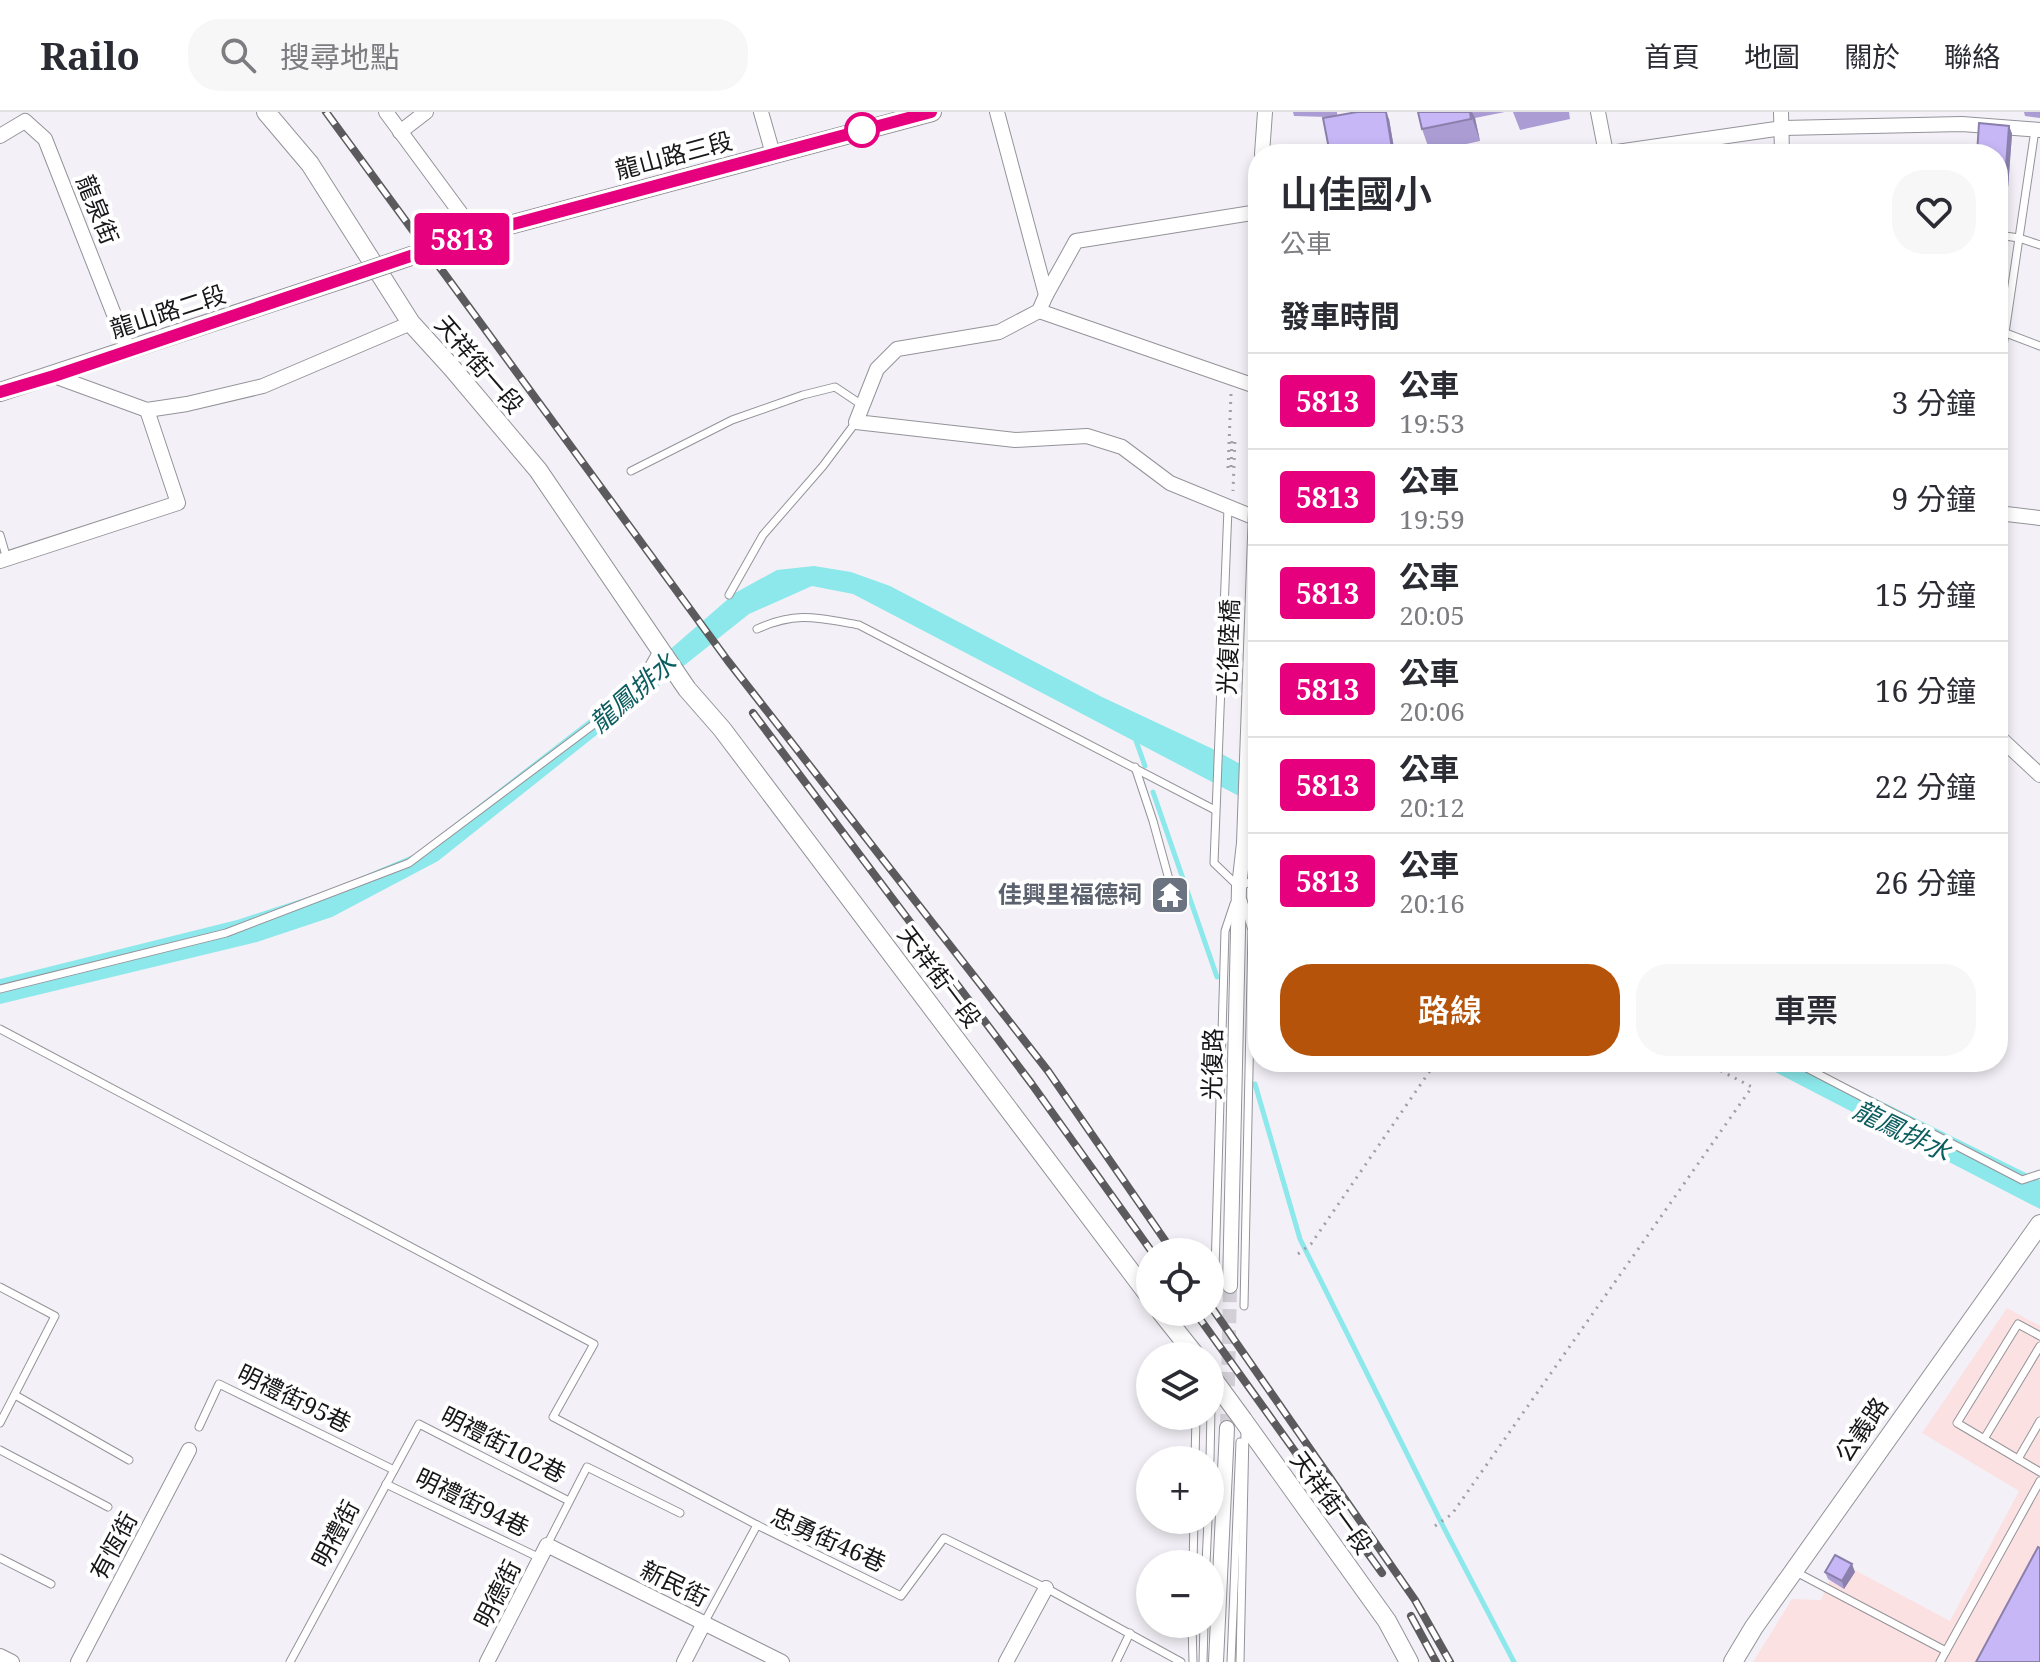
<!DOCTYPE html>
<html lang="zh-TW">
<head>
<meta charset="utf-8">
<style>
	body { margin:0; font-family:"Noto Serif","Noto Sans TC",serif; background:#f7f7f7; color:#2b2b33; height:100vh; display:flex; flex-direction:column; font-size:30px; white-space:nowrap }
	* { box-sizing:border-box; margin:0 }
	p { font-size:26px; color:#7c7c81 }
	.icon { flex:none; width:44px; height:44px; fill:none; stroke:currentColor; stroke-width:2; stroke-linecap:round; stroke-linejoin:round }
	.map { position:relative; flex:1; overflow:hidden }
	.side { position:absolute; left:1248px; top:32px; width:760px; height:928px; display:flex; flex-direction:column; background:#fff; border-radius:32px; box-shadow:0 4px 12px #0003 }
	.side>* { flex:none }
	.badge { padding:0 16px; border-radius:6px; font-size:28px; line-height:52px }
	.controls { position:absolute; left:1136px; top:1126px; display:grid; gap:16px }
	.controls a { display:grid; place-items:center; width:88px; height:88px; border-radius:50%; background:#fff; box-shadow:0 4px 12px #0003; font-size:40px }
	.map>.badge { position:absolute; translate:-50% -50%; box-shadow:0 0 0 4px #fff }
	h2 { padding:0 32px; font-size:30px; line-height:72px }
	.round { display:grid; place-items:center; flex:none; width:84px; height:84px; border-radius:32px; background:#f7f7f7 }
	.overview { display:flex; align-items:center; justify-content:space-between; height:136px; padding:0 32px }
	h1 { font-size:38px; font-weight:600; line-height:60px }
	.action { display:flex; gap:16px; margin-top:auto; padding:16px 32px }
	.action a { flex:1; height:92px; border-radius:32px; background:#b45309; color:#fff; font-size:32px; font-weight:600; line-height:92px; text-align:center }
	.action a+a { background:#f7f7f7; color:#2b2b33 }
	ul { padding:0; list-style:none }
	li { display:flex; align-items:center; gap:24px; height:96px; padding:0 32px; border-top:2px solid #e1e1e2 }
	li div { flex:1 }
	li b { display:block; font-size:30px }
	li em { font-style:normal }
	li .badge { min-width:88px; font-weight:700; text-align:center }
	header { display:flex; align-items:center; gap:48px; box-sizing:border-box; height:112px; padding:0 40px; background:#fff; border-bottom:2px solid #e1e1e2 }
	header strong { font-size:38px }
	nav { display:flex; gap:44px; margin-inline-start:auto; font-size:28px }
	.search { width:560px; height:72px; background:#f7f7f7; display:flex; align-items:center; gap:20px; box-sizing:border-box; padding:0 28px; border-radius:32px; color:#7c7c81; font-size:30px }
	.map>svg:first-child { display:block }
	.industrial { fill:#fce1e2 }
	.water { fill:#8ce8ea }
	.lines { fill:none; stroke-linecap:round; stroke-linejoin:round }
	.stream { stroke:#8ce8ea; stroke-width:5 }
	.minor-tunnel { stroke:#d2d0d6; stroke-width:14; stroke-dasharray:14 7; stroke-linecap:butt }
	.service-casing { stroke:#949399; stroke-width:9 }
	.minor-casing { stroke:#949399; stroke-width:16 }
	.tertiary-casing { stroke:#949399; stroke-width:20 }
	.path { stroke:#a09fa4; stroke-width:3; stroke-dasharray:2 6; stroke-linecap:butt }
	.service { stroke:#fff; stroke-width:7 }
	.minor { stroke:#fff; stroke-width:14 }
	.tertiary { stroke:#fff; stroke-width:18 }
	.rail-casing { stroke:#5b5a5d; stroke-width:8 }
	.rail { stroke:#fff; stroke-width:5; stroke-dasharray:15; stroke-linecap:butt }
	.minor-bridge-casing { stroke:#949399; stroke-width:16; stroke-linecap:butt }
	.tertiary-bridge-casing { stroke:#949399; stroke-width:20; stroke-linecap:butt }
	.minor-bridge { stroke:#fff; stroke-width:14 }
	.tertiary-bridge { stroke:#fff; stroke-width:18 }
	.wall { fill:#ab9dd4 }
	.shaded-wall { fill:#8b80ac }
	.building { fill:#c7b7f6; stroke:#8b80ac; stroke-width:2 }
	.line-casing { stroke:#fff; stroke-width:18 }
	.line { stroke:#e6007e; stroke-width:12 }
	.stop-dot { fill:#fff; stroke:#e6007e; stroke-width:4 }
	.labels { text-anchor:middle; stroke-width:8; stroke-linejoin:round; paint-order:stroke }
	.street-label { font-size:24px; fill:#171719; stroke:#fff }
	.worship-label { font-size:24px; font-weight:bold; fill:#5b616d; stroke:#fff; text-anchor:end }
	.water-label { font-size:26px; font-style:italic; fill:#0b5d5f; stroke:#fff }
</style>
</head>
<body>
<header>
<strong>Railo</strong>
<div class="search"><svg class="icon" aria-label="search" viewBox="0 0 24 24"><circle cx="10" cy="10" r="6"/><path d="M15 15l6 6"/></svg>搜尋地點</div>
<nav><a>首頁</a><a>地圖</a><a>關於</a><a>聯絡</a></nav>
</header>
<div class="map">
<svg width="2040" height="1550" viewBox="0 0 2040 1550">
	<rect width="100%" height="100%" fill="#f3f1f7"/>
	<path class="industrial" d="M2007,1196L2040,1214V1550H1753L1792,1487L1821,1488L1838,1449L1950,1509L2019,1379L1922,1321Z"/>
	<g class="water">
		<path d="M814,454L851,460L890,474L1102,585L1215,638L1258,662V694L853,482L812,474L749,502L438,749L332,805L257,830L0,892V867L237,808L332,777L415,742L590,607L735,481L777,458Z"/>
		<path d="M1756,950H1802L2040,1068V1097Z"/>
	</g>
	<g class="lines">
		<g class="stream">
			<path d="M1135,626L1145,654"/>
			<path d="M1153,680L1217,865"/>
			<path d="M1255,972L1300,1127L1445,1418L1514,1550"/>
		</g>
		<path class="minor-tunnel" d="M1227,1316L1230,1174"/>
		<g class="service-casing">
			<g id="service">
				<path d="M1998,123L2019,126L2040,133"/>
				<path d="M1998,218L2040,234"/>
				<path d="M1998,268L2035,18"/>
				<path d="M631,359L732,308L803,283L835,275L862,293"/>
				<path d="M1228,396L1214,751L1237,773"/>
				<path d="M0,423L7,447"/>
				<path d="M729,483L763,423L823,354L856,310"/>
				<path d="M757,517C797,499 818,506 859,513L1215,698"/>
				<path d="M1135,655L1153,709L1170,771"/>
				<path d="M1239,775L1258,766"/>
				<path d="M1243,788L1252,818L1244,1194"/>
				<path d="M0,877L226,821L409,751L605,604L639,571L657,539"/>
				<path d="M0,917L594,1232L553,1305L757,1413"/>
				<path d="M1795,950L2022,1068L2040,1062"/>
				<path d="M1215,1158L1225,819L1234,792"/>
				<path d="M0,1175L55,1204L0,1311"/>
				<path d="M2040,1224L2018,1212L1957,1311L2040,1360"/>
				<path d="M15,1283L129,1348"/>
				<path d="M199,1315L219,1272L394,1358"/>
				<path d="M1984,1327L2040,1234"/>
				<path d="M0,1338L108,1395"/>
				<path d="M2018,1347L2040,1309"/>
				<path d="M1195,1348L1196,1304"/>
				<path d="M1210,1348L1211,1296"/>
				<path d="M386,1372L540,1446"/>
				<path d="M547,1433L587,1355L680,1401"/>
				<path d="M0,1446L51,1472"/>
				<path d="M1193,1452L1194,1408"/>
				<path d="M1206,1452L1208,1408"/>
				<path d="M1796,1460L1946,1539L1940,1550"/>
				<path d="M704,1511L757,1413L901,1484L944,1426L1046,1476L1181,1550"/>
				<path d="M1192,1512L1193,1550"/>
				<path d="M1946,1539L2040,1369"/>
				<path d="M290,1550L419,1312L569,1389"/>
				<path d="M1116,1550L1130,1521"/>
				<path d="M1203,1550L1204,1512"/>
				<path d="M1231,1550L1240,1330"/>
				<path d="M1240,1550L1245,1320"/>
			</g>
		</g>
		<g class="minor-casing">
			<g id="minor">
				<path d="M386,0L476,122"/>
				<path d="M761,0L773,42"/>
				<path d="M997,0L1046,183L1039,199L999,220L897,237L877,257L856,310L1015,328L1087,324L1122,335L1170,371L1258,407"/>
				<path d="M1598,0L1606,41"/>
				<path d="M1781,0L1782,42"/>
				<path d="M400,20L426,0"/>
				<path d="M0,24L25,9L45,27L128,238"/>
				<path d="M1262,42L1265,0"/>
				<path d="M1603,42L1783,16L1962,12L2040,18"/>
				<path d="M1046,183L1076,129L1258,100"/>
				<path d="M1039,199L1258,275"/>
				<path d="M54,264L147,298L187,292L263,274L411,211"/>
				<path d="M1998,401L2040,406"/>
				<path d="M0,449L178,391L147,298"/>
				<path d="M1998,624L2040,663"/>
				<path d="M1230,1174L1239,775L1244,731"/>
				<path d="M0,1544L12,1550"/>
				<path d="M78,1550L189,1338"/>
				<path d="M487,1550L547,1433L782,1550"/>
				<path d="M684,1550L704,1511"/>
				<path d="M1006,1550L1046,1476"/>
				<path d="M1216,1550L1227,1316"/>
			</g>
		</g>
		<g class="tertiary-casing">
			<g id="tertiary">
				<path d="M266,0L310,52L411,211L452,256L538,358L687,577L722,617L1150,1185"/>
				<path d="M476,122L932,0"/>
				<path d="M0,280L352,164"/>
				<path d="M1161,1200L1196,1244"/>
				<path d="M1243,1308L1387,1509L1409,1550"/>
				<path d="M1733,1550L1754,1515L2040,1112"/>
			</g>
		</g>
		<g class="path">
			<path d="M1231,282L1228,357H1231L1232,328H1235L1233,379"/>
			<path d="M1298,1142L1311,1132L1436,950"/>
			<path d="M1435,1414L1452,1402L1752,975L1704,950"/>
		</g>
		<use href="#service" class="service"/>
		<use href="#minor" class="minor"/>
		<use href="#tertiary" class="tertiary"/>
		<g class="rail-casing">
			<g id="rail">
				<path d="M326,0L728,549L1048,959L1173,1140"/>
				<path d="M753,601L1031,971L1152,1140"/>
				<path d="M1210,1193L1415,1488L1450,1550"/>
				<path d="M1195,1200L1382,1461"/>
				<path d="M1411,1504L1436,1550"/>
			</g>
		</g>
		<use href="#rail" class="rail"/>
		<g class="minor-bridge-casing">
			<path id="minor-bridge" d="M1244,731L1258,342"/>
		</g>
		<g class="tertiary-bridge-casing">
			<g id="tertiary-bridge">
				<path d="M352,164L476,122"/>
				<path d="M1210,1263L1243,1308"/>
			</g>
		</g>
		<use href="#minor-bridge" class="minor-bridge"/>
		<use href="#tertiary-bridge" class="tertiary-bridge"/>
	</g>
	<g class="wall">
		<path d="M1293,0H1337V3L1389,7L1395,42H1330L1327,5L1294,4Z"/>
		<path d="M1418,0H1505L1475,6L1480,29L1430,40L1422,17Z"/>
		<path d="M1513,0H1569L1570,7L1520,18Z"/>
		<path d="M2024,0H2040V6L2025,4Z"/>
		<path d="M2009,14L2012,22L2006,102H1998V42Z"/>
		<path d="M1825,1460H1855L1844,1477L1828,1467Z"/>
	</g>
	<g class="shaded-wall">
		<path d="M1386,0L1389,7L1395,42L1392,36Z"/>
		<path d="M1470,0H1472L1475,6L1480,29Z"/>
		<path d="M2009,14L2012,22L2006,102L2003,95Z"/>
		<path d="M1852,1452L1855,1460L1844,1477L1842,1469Z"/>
	</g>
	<g class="building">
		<path d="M1357,0H1386L1392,36L1359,42H1330L1323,6Z"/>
		<path d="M1418,0H1470L1471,7L1422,17Z"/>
		<path d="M1979,11L2009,14L2003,95L1998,94V42H1977Z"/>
		<path d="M1688,34L1720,35V42H1688Z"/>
		<path d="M2038,1435L2040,1436V1550H1976Z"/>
		<path d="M1835,1443L1852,1452L1842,1469L1825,1460Z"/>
	</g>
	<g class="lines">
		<g class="line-casing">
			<path id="line" d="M0,280L54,264L476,122L931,0"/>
		</g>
		<use href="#line" class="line"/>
	</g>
	<defs>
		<g id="temple-square" transform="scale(2)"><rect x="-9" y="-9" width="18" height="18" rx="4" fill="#6b7280" stroke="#fff"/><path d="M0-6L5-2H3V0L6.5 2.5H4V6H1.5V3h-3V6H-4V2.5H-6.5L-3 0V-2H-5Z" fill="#fff"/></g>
	</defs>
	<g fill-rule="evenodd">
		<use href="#temple-square" x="1170" y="783"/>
	</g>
	<circle class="stop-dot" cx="862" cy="18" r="16"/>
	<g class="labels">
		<g class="street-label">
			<text transform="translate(674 44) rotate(-15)" y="8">龍山路三段</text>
			<text transform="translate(97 98) rotate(68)" y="8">龍泉街</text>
			<text transform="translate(168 200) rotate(-18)" y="8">龍山路二段</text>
			<text transform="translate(479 253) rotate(49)" y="8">天祥街一段</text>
			<text transform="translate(1229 535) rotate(-88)" y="8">光復陸橋</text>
			<text transform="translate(939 865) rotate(53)" y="8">天祥街一段</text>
			<text transform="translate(1213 952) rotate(-89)" y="8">光復路</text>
			<text transform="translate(294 1287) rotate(26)" y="8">明禮街95巷</text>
			<text transform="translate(1862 1318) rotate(-55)" y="8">公義路</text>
			<text transform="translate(503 1333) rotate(27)" y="8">明禮街102巷</text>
			<text transform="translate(472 1391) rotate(26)" y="8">明禮街94巷</text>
			<text transform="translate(1331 1391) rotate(54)" y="8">天祥街一段</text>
			<text transform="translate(336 1422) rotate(-62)" y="8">明禮街</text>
			<text transform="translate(828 1428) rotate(24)" y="8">忠勇街46巷</text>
			<text transform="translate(114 1434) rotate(-62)" y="8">有恆街</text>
			<text transform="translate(674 1472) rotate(26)" y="8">新民街</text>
			<text transform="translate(498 1482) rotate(-63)" y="8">明德街</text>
		</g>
		<g class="worship-label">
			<text x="1142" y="791">佳興里福德祠</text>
		</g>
		<g class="water-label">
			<text transform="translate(633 581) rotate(-41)" y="9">龍鳳排水</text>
			<text transform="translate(1902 1019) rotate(26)" y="9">龍鳳排水</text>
		</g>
	</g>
</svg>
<div class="controls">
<a><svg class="icon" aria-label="locate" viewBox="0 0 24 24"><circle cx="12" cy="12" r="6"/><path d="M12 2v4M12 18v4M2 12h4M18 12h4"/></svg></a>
<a><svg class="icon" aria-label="layers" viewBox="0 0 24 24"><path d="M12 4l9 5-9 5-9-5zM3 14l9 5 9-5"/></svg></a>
<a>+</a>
<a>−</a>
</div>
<b class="badge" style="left:462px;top:127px;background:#e6007e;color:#fff">5813</b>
<section class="side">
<div class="overview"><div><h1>山佳國小</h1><p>公車</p></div><a class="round"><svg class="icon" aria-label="heart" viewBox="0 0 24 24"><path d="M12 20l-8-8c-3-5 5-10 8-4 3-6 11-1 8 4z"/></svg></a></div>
<h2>發車時間</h2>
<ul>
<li><span class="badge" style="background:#e6007e;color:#fff">5813</span><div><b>公車</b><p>19:53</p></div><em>3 分鐘</em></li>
<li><span class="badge" style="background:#e6007e;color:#fff">5813</span><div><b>公車</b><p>19:59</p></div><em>9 分鐘</em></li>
<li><span class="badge" style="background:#e6007e;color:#fff">5813</span><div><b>公車</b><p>20:05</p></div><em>15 分鐘</em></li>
<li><span class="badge" style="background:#e6007e;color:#fff">5813</span><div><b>公車</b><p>20:06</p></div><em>16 分鐘</em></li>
<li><span class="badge" style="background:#e6007e;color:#fff">5813</span><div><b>公車</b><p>20:12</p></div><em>22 分鐘</em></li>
<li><span class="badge" style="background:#e6007e;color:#fff">5813</span><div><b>公車</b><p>20:16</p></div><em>26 分鐘</em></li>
</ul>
<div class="action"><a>路線</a><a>車票</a></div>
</section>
</div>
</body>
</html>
